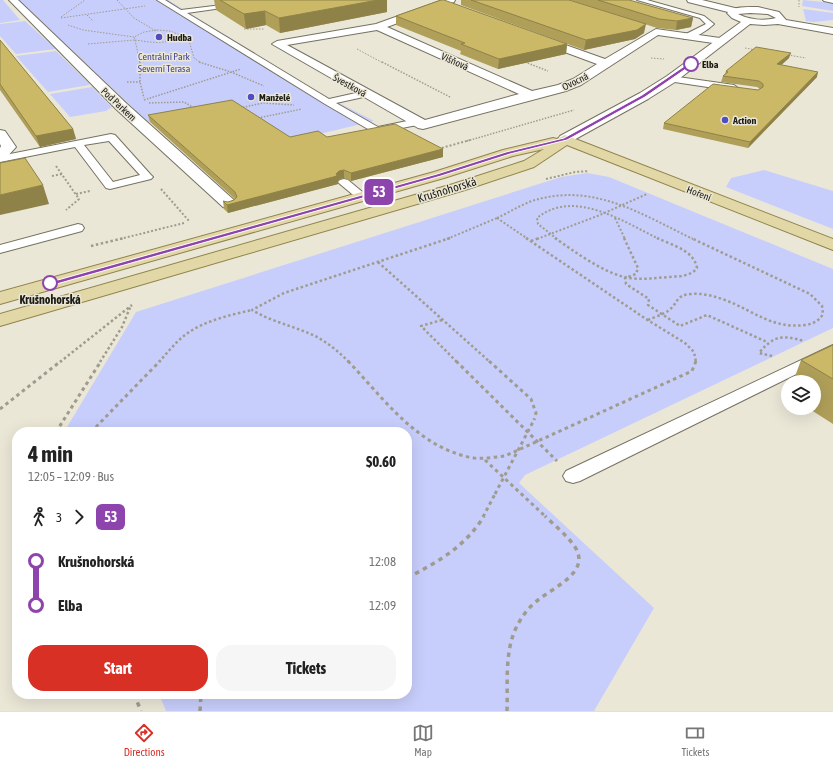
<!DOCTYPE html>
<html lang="en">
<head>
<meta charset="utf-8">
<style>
	body { margin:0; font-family:"Asap Condensed",sans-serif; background:#f6f6f6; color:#222; height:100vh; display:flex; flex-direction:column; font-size:15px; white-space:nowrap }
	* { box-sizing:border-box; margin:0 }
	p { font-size:13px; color:#767676 }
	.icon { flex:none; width:22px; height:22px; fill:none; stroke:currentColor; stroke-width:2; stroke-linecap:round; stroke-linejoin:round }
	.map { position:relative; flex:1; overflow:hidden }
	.panel { position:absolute; left:12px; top:427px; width:400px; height:272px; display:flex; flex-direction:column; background:#fff; border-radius:16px; box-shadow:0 4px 16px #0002 }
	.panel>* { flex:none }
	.badge { padding:0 8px; border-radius:6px; font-size:14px; line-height:26px }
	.fabs { position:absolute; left:781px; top:375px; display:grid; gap:8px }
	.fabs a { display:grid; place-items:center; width:40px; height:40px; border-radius:50%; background:#fff; box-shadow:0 4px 16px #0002; font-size:20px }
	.map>.badge { position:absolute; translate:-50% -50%; box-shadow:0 0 0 2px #fff }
	.legs { display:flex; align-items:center; gap:6px; height:44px; padding:0 16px; font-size:13px }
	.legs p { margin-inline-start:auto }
	.headline { display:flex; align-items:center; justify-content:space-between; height:68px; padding:0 16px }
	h1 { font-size:22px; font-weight:700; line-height:30px }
	.action { display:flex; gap:8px; margin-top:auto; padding:8px 16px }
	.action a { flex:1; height:46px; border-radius:16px; background:#d93025; color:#fff; font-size:16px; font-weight:700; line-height:46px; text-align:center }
	.action a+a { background:#f6f6f6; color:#222 }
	ul { padding:0 16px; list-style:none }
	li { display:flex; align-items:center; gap:14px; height:44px; font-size:15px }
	li i { display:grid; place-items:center; width:6px; height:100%; margin:0 5px; background:currentColor }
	li i::after { content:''; width:10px; height:10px; margin:-5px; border:3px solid; border-radius:50%; background:#fff }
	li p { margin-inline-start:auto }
	li:first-child i { background:linear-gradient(#0000 50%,currentColor 0) }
	li:last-child i { background:linear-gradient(currentColor 50%,#0000 0) }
	.tab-bar { display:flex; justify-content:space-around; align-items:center; height:56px; border-top:1px solid #e0e0e0; background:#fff; font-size:11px; color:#767676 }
	.tab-bar a { display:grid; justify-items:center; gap:2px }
	.tab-bar .current { color:#d93025 }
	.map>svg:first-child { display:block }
	.green { fill:#c8cefb }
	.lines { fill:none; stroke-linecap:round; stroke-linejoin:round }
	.lane-casing { stroke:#757263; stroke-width:2 }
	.street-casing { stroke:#757263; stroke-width:2 }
	.secondary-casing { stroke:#757263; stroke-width:2 }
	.primary-casing { stroke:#90844c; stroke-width:2 }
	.path-far5 { stroke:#9f9c8f; stroke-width:1; stroke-dasharray:1.5 1.5; stroke-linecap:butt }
	.path-far4 { stroke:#9f9c8f; stroke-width:1.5; stroke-dasharray:1.5 1.5; stroke-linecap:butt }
	.path-far3 { stroke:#9f9c8f; stroke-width:2; stroke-dasharray:2 2; stroke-linecap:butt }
	.path-far2 { stroke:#9f9c8f; stroke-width:2.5; stroke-dasharray:2.5 2.5; stroke-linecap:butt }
	.path-far1 { stroke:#9f9c8f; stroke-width:3; stroke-dasharray:3.5 3.5; stroke-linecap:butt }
	.path { stroke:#9f9c8f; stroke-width:3.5; stroke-dasharray:4.5 4.5; stroke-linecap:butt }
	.lane { fill:#fff; fill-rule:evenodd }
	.street { fill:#fff; fill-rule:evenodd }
	.secondary { fill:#fff; fill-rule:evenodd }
	.primary { fill:#e2d7a6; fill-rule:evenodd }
	.path-bridge { stroke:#9f9c8f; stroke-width:3; stroke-dasharray:3.5 3.5; stroke-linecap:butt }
	.wall { fill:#af9f59 }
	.shaded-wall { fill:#8e8248 }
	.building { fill:#cbb967; stroke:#8e8248 }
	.line-1 { fill:#8e44ad; stroke:#fff }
	.poi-dot { fill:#504dc4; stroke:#ebe7d7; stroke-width:1.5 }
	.stop-1-dot { fill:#fff; stroke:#8e44ad; stroke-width:2 }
	.labels { text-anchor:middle; stroke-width:3; stroke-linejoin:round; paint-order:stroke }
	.far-poi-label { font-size:10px; font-weight:bold; fill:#1c1b15; stroke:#ebe7d7; text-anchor:start }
	.far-park-label { font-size:10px; fill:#434499; stroke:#ebe7d7 }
	.far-street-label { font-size:10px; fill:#1c1b15; stroke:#ebe7d7 }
	.far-stop-label { font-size:10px; font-weight:bold; fill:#1c1b15; stroke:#ebe7d7; text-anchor:start }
	.street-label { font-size:12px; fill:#1c1b15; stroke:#ebe7d7 }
	.stop-label { font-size:12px; font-weight:bold; fill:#1c1b15; stroke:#ebe7d7 }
</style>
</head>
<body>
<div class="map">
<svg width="833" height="711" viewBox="0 0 833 711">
	<rect width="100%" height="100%" fill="#ebe7d7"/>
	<g class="green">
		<path d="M0,0H3L20,20L0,23Z"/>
		<path d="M19,0H168L314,90L374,121L290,141L235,105L148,122Z"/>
		<path d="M803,0L833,3V11L802,6Z"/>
		<path d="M803,9L833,13V20L814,22L806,21Z"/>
		<path d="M25,21L56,49L16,54L0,36V24Z"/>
		<path d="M56,51L89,83V85L48,92L16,56Z"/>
		<path d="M92,87L112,107L106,111L70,117L50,94Z"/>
		<path d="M764,170L833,191V229L726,187L731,178Z"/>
		<path d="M587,173L609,177L833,269V328L525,475L519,483L654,608L594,711H166L159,694H407V432H64L136,312L561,177Z"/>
	</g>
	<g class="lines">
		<g class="lane-casing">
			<g id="lane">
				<path d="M157,0H165L181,10L238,3L239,4L236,6L187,13L329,99L365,91L368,92L370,94L368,96L336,103L378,127L417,119L422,122L417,125L377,133L373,132L325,104Z"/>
				<path d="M637,0H647L704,16L714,24C708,30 693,40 684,39V35L706,24L700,18Z"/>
				<path d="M823,0H833V3L824,1Z"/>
				<path d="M671,76L734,85L738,88L734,91L668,81L667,79L668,77Z"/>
				<path d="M111,134L115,135L151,175L153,177L151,179L110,189L106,188L75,147L0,162V156ZM109,141L140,175L113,182L84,145Z"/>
				<path d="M344,179L348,180L366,195L368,197L366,199H358L340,184L338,182L340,180Z"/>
				<path d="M78,224L82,225L84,228L82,231L0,253V245Z"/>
				<path d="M833,345V356L580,481L573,483L566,481L563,476L566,471Z"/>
			</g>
		</g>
		<g class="street-casing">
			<g id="street">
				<path d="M9,0H18L127,104L235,201L237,204L235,207L229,209L223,207L117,110Z"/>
				<path d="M443,0H455L454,2L387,27L532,91L558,85L573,79L597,64L535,41L534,39L535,37H543L605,59L656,29L720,38L725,41L720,44L658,35L581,85L566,91L423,129L418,128L272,44L277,41L376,24ZM377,30L519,94L425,120L287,45Z"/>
				<path d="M687,0H702L739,9L741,11L736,14L688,2Z"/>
				<path d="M0,130L5,131L16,147L5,159L0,160V148L1,146L0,144Z"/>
			</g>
		</g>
		<g class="secondary-casing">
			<path id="secondary" d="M758,7L779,12L786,20L833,28V34L778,24L764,25L750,24L675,82L648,99L570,142L565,143L560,142L558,139L560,136L640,93L667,76L741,22L732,18L727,13C734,6 748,7 758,7ZM750,13L768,14L776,18C764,21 749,20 738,14Z"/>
		</g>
		<g class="primary-casing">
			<path id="primary" d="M565,135L833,239V250L567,145L534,167L465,190L0,326V314L453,184L524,161L544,149L513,156L444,178L0,304V292L434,172L503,150L553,138L557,139Z"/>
		</g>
		<g class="path-far5">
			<path d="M117,0L134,18L156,31"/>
			<path d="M799,0V7"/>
			<path d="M87,15L93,21"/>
			<path d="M61,17L85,0"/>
			<path d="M61,18L145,6"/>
			<path d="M68,25L83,30L134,37"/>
			<path d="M244,29H265"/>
			<path d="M157,30L170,31L180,35C168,46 150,42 135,40L134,37L144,32Z"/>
			<path d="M188,37L194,58L201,63"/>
			<path d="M135,40L140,63"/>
			<path d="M88,44L135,40"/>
			<path d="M745,48L756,50"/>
			<path d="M357,49L383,63"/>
			<path d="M788,55L806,58"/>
			<path d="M651,58L664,59"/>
			<path d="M525,62L527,63"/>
		</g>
		<g class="path-far4">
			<path d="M140,62V82L144,98"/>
			<path d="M199,62L231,72L264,86"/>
			<path d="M382,62L450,97"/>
			<path d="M525,62L548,71"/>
			<path d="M127,82H140"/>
			<path d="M144,100L241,69"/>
			<path d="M149,103L184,102L196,109"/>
			<path d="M240,108L263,103L294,105"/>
			<path d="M258,118L302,109"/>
			<path d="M467,141L574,110"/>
		</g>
		<g class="path-far3">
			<path d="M438,149L470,140"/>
			<path d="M56,166L79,199L66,210"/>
			<path d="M52,176L62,174"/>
			<path d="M546,179L575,172L589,171"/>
			<path d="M161,189L190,222"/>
			<path d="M76,194L90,191"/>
			<path d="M497,218L528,239"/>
			<path d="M497,218C510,212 525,202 539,199C596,184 643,215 693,239"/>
			<path d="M615,218L625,239"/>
			<path d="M120,239L184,223"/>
			<path d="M447,239L497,218"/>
			<path d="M537,239L600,215L647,194"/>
			<path d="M557,239L538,224L537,218C574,188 624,222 659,239"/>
		</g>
		<g class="path-far2">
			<path d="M526,238L646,319L685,343L694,352L696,362"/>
			<path d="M555,238C575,252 605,274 629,278C642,280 655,278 669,277C679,276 690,277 697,268C694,250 671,245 657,238"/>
			<path d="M624,238L638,268L636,274L625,278L626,284L649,299L648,305L680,326L707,315L767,342"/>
			<path d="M531,241L539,238"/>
			<path d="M91,246L124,238"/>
			<path d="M378,262L490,362"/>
			<path d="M442,320L421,326L457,362"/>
			<path d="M648,320C654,317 662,315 668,311C678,304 675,295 691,294C703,293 714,296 725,300C754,311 772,329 805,325C813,324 819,321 823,314L822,306L810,294L691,238"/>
			<path d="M772,356L759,353C774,335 782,335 804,341"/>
			<path d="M60,362L132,305"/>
			<path d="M100,362L122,327L131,305"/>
			<path d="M159,362C167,353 175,343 185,335C203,321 230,315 252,310"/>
			<path d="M349,362C339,352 327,342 315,336C294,326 272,322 252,310L284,293L450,238"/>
		</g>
		<g class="path-far1">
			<path d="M348,361C384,399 419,449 474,458C484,459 495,457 505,456L692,371L696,361"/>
			<path d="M456,361L557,461"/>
			<path d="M489,361L531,399L536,413L534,420"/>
			<path d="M0,409L61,361"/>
			<path d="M56,432L101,361"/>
			<path d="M91,432L160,361"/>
			<path d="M485,460L546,517"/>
			<path d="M483,517L495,494"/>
		</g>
		<g class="path">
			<path d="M407,578C438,562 466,546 484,516"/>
			<path d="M134,694L141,711"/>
			<path d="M200,711L201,694"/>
			<path d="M507,711C508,684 504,651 517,626C522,616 529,607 538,600C554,587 591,572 575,547C567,535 555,526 545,516"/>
		</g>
		<use href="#lane" class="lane"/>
		<use href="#street" class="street"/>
		<use href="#secondary" class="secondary"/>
		<use href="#primary" class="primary"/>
		<path class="path-bridge" d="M495,494L534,420"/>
	</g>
	<g class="wall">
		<path d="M214,0H387V12L280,33L266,25L246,29L216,10Z"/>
		<path d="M461,0H569L644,33L635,39L584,50L461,5Z"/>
		<path d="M570,0H598L693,18L691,27L676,30L657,28Z"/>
		<path d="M396,16L567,44L566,54L498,69L460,54L461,51L396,25Z"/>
		<path d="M0,40L73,129L76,139L40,147L0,90Z"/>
		<path d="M789,58L781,65L817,77L748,148L663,129L664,123L758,90L760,89L757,87L721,82L723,76L725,74L726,71Z"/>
		<path d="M148,115L290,137H327L443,149V157L351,181L344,178L340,179L338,181V184L228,213L224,209L223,201L228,202L234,200L235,199L150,122Z"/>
		<path d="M833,345V424L808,408H814V382H793L801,360Z"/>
	</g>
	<g class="shaded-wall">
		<path d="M378,0H387V12L280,33L279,18Z"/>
		<path d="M265,11L266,25L246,29L244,14Z"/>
		<path d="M693,18L691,27L676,30L677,21Z"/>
		<path d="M646,24L644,33L635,39L584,50L586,40Z"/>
		<path d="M567,44L566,54L498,69L499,59Z"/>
		<path d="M791,53L789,58L776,70L777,64Z"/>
		<path d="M818,72L817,77L748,148L750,142Z"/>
		<path d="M73,129L76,139L40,147L36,136Z"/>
		<path d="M443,149V157L351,181V173Z"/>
		<path d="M344,170V178L340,179L338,181V184L228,213L227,205L336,174L339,171Z"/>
		<path d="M43,185L49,204L0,215V195Z"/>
	</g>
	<g class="building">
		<path d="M220,0H378L279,18L265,11L244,14Z"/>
		<path d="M441,0H444L567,44L499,59L461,44L465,43L396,16Z"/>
		<path d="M471,0H569L646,24L637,30L586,40Z"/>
		<path d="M598,0H629L693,18L677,21L659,19Z"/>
		<path d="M0,40L73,129L36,136L0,84Z"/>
		<path d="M756,47L791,53L777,64L818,72L750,142L664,123L713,84L758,90L763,87V84L759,81L723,76L728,72L726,71Z"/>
		<path d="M232,100L290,137L318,131L327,137L395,124L443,149L351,173L344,170L339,171L336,174L337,176L227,205L223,201L228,202L234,200L237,197L235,192L148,115Z"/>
		<path d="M25,158L43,185L0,195V163Z"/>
		<path d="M833,345V379L801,360Z"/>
	</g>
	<path class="line-1" d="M689,63L693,64L645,97L567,140L510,154L441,176L53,285L47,283L437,174L506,152L564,138L642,95Z"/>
	<g class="poi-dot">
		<circle cx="159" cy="37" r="4"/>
		<circle cx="251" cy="97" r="4"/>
		<circle cx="725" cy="120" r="4"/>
	</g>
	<g class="stop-1-dot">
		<circle cx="691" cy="64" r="7"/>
		<circle cx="50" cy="283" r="7"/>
	</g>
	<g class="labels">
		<g class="far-poi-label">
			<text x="167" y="41">Hudba</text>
			<text x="259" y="101">Manželé</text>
			<text x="733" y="124">Action</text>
		</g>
		<g class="far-park-label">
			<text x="164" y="60">Centrální Park<tspan x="164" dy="12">Severní Terasa</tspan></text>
		</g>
		<g class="far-street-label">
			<text transform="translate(455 61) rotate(24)" y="4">Višňová</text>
			<text transform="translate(575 81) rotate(-26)" y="4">Ovocná</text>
			<text transform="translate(350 85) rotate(29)" y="4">Švestková</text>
			<text transform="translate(119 104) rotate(43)" y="4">Pod Parkem</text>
			<text transform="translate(699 193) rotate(21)" y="4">Hoření</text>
		</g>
		<g class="far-stop-label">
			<text x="702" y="68">Elba</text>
		</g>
		<g class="street-label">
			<text transform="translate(447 190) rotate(-17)" y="4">Krušnohorská</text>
		</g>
		<g class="stop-label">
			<text x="50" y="304">Krušnohorská</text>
		</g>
	</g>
</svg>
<div class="fabs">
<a><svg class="icon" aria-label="layers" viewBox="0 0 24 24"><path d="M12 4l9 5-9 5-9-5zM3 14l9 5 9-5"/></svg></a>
</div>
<b class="badge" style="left:379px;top:192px;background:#8e44ad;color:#fff">53</b>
<section class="panel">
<div class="headline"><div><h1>4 min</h1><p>12:05 – 12:09 · Bus</p></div><b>$0.60</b></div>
<div class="legs"><svg class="icon" aria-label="walk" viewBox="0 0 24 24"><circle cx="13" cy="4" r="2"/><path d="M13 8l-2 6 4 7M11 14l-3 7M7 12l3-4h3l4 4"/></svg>3<svg class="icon" aria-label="forward" viewBox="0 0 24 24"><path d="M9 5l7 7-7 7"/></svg><b class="badge" style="background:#8e44ad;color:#fff">53</b></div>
<ul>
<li><i style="color:#8e44ad"></i><b>Krušnohorská</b><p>12:08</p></li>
<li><i style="color:#8e44ad"></i><b>Elba</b><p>12:09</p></li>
</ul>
<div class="action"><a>Start</a><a>Tickets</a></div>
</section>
</div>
<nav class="tab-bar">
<a class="current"><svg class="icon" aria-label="directions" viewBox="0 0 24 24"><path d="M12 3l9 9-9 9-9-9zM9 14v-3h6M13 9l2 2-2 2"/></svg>Directions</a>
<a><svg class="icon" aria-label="map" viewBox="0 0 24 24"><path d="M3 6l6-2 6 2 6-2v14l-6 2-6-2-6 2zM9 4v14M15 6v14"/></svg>Map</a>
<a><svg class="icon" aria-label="tickets" viewBox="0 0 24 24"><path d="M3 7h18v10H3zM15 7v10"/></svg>Tickets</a>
</nav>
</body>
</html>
